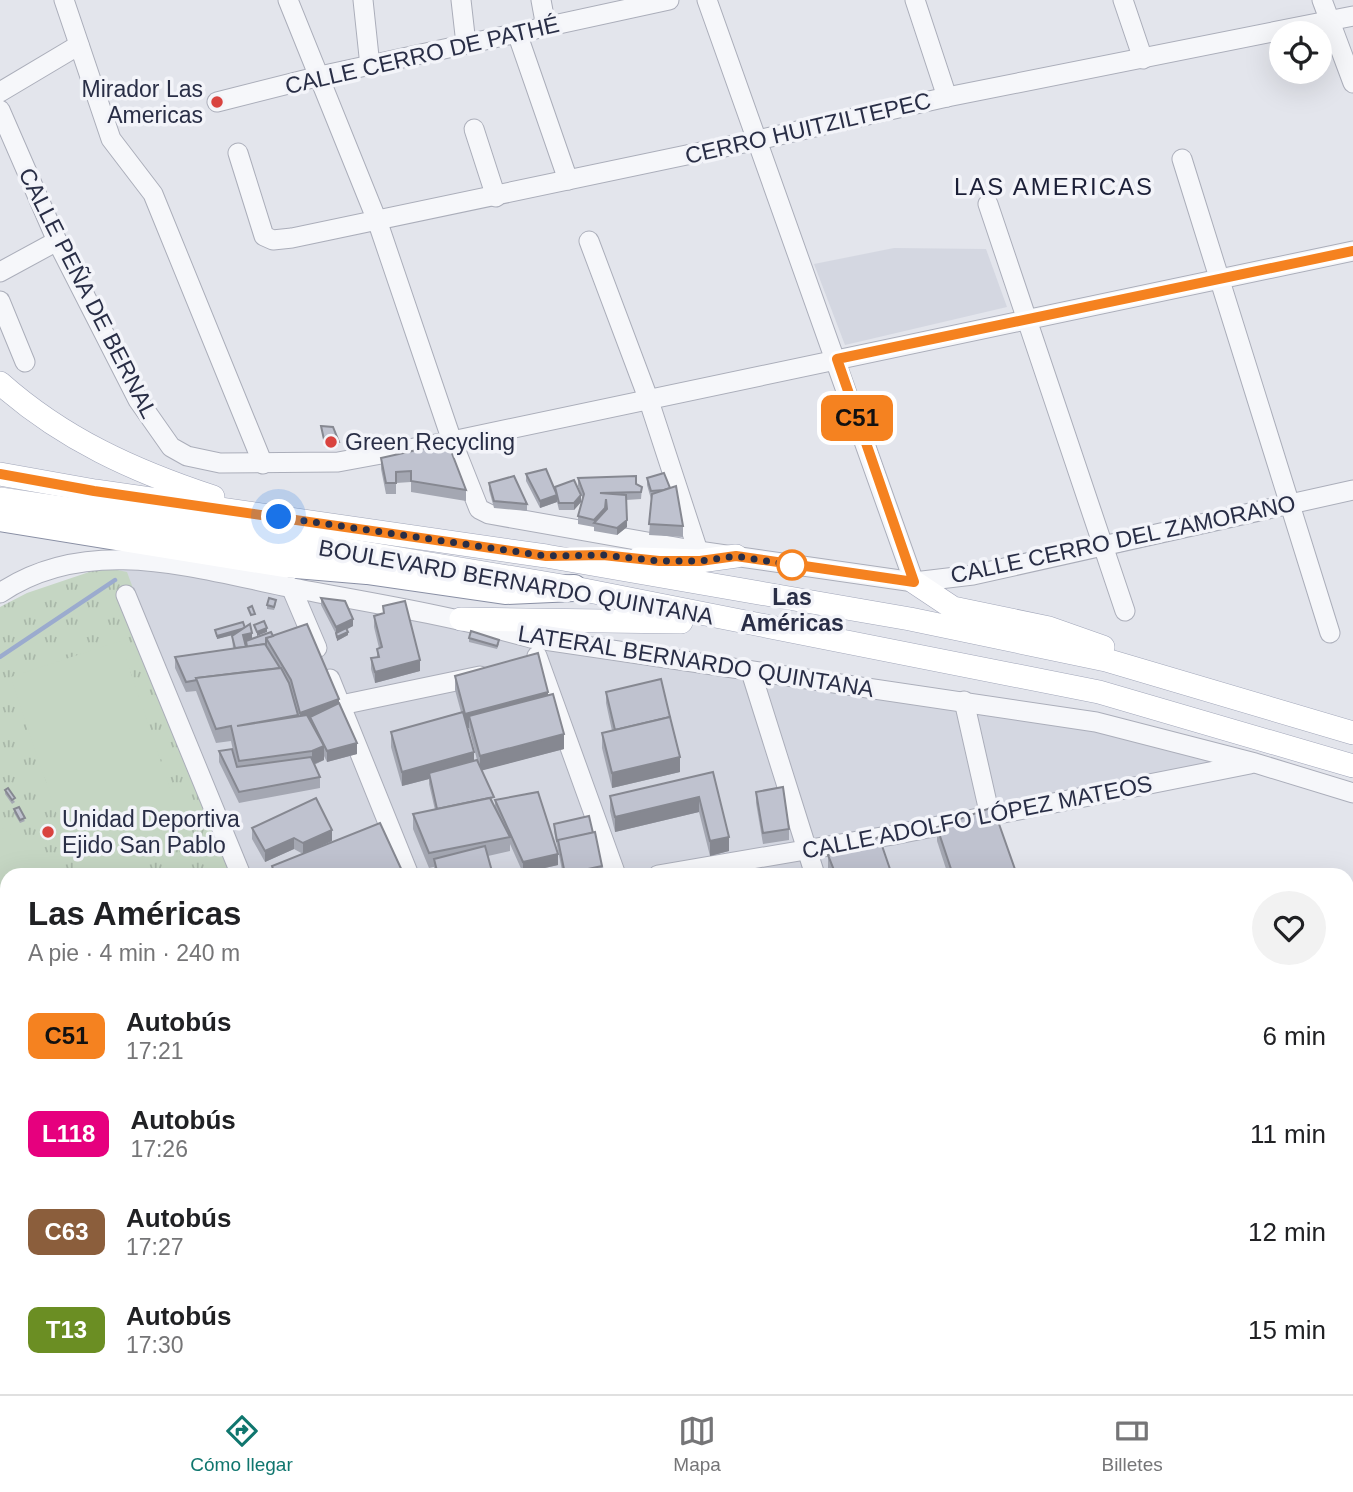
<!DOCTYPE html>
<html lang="es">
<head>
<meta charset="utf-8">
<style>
	body { margin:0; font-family:Helvetica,sans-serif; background:#f2f2f2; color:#202124; height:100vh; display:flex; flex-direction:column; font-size:26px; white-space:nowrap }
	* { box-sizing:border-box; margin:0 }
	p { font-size:23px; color:#757577 }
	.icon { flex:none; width:38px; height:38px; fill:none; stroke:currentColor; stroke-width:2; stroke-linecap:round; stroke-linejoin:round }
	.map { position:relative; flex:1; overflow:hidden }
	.drawer { position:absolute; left:0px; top:868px; width:1354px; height:527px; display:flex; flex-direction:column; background:#fff; border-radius:21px 21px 0 0; box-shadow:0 7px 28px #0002 }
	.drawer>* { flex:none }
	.badge { padding:0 14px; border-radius:10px; font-size:24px; line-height:46px }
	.controls { position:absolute; left:1269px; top:21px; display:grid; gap:14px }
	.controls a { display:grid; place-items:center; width:63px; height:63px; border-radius:50%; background:#fff; box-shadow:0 7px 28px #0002; font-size:35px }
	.you { position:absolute; width:35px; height:35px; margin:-18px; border:5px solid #fff; border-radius:50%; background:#1a73e8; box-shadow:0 0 0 10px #1a73e833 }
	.map>.badge { position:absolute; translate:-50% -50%; box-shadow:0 0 0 4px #fff }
	.round { display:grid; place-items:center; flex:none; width:74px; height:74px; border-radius:37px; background:#f2f2f2 }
	.summary { display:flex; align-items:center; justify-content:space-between; height:119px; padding:0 28px }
	h1 { font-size:33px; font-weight:700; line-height:52px }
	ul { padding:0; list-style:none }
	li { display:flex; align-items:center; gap:21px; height:98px; padding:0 28px }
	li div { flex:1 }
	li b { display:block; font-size:26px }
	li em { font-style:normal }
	li .badge { min-width:77px; font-weight:700; text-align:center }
	.tabs { display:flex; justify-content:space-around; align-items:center; height:98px; border-top:2px solid #e0e0e0; background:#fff; font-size:19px; color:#757577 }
	.tabs a { display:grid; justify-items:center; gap:4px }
	.tabs .selected { color:#0f766e }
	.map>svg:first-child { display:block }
	.built { fill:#d4d7e1 }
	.grass { fill:url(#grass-tufts) }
	.garden { fill:#c5d6c3 }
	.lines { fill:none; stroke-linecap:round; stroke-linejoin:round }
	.stream { stroke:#9babce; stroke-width:4.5 }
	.minor-casing { stroke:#abaeba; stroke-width:21 }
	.major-casing { stroke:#a1a6b9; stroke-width:24 }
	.highway-casing { stroke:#898fa4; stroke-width:28 }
	.minor { stroke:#f6f7fa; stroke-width:19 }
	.major { stroke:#fff; stroke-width:23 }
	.highway { stroke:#fff; stroke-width:26 }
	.wall { fill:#a4a7b2; fill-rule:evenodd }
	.shaded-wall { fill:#868891 }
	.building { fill:#bfc2cf; stroke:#868891; stroke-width:2 }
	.line-casing { stroke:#fff; stroke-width:16 }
	.line { stroke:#f58220; stroke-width:10 }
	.walk { stroke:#292e46; stroke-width:7; stroke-dasharray:0 12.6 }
	.poi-dot { fill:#d9433f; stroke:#f3f4f9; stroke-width:2.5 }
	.stop-dot { fill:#fff; stroke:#f58220; stroke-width:3.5 }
	.labels { text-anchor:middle; stroke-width:7; stroke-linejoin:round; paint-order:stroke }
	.street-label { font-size:23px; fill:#292e46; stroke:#f3f4f9 }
	.poi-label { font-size:23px; fill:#292e46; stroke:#f3f4f9; text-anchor:start }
	.stop-label { font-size:23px; font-weight:bold; fill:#292e46; stroke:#f3f4f9 }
	.neighbourhood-label { font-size:24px; letter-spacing:2px; fill:#1b1f37; stroke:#f3f4f9 }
</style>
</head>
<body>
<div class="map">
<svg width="1353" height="1394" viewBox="0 0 1353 1394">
	<defs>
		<pattern id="grass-tufts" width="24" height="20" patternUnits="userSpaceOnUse" patternTransform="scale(1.75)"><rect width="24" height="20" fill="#c5d6c3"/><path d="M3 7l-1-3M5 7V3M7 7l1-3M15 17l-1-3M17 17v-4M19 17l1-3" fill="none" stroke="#a9b8a9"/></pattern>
	</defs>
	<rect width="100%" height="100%" fill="#e3e5ec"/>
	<g class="built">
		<path d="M894,248L986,249L1007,307L845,345L814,264Z"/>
		<path d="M117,559L964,701L1255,763L991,816L1003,875H241L126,595Z"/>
		<path d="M1353,935V1028L1348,1026V949Z"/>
	</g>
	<path class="grass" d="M104,567L127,572L239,875H7V1042L0,1045V607L27,593Z"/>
	<g class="garden">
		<path d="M120,641L185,833L124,853L131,875H77L11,677Z"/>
		<path d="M0,826L31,849L53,875H7V989L0,990Z"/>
	</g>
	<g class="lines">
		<path class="stream" d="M0,657L115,580"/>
		<g class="minor-casing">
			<g id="minor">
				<path d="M64,0L111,139L153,194L263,464"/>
				<path d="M288,0L378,223L452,441L479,509L489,514L698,551L914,582L973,575L1353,490"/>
				<path d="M363,0L370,66"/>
				<path d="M461,0L466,44"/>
				<path d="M541,0L546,27"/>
				<path d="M707,0L914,582"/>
				<path d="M915,0L947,97"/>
				<path d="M1123,0L1143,59"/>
				<path d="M1322,0L1353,83"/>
				<path d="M517,33L568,180"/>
				<path d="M0,92L79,45"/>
				<path d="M217,102L320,76L669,0"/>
				<path d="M0,110L57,241L138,400L171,447L187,456L220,463L338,462L452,441L1353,251"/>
				<path d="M474,129L496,197"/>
				<path d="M238,153L264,236L273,240L292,238L758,140L947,97L1353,16"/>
				<path d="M1182,159L1330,633"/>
				<path d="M988,204L1125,611"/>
				<path d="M589,241L648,398L698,551"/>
				<path d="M0,272L57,241"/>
				<path d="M0,301L25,362"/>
				<path d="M291,587L317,648"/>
				<path d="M0,593C92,531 203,571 303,590C380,604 456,617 531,638L1096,722L1255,763L1353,793"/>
				<path d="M126,595L241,875"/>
				<path d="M537,656L616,875"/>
				<path d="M751,672L815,875"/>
				<path d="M330,679L409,875"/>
				<path d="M964,701L990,816"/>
				<path d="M341,705L480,676"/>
				<path d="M658,875L893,835L1250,764"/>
				<path d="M0,1052L7,1049"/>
				<path d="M1348,1083L1353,1074"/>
				<path d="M1348,1210L1353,1207"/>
				<path d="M0,1286L7,1285"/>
				<path d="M1174,1388L1175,1394"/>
				<path d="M1263,1388V1394"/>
				<path d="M324,1394L326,1388"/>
				<path d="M817,1394L829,1388"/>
				<path d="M964,1394L980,1388"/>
			</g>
		</g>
		<g class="major-casing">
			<g id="major">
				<path d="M0,383C63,439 134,471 213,497"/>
				<path d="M0,474L95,491L546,556L910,619L1106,660L1353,733"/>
				<path d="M0,499L322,546L574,588L1099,692L1353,766"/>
				<path d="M638,559L700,561L736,556"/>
				<path d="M914,582L953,608L1049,628L1103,647"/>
				<path d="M461,619L681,622"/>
			</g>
		</g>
		<g class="highway-casing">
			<path id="highway" d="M0,518L284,564L367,571L505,591L574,588"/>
		</g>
		<use href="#minor" class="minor"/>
		<use href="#major" class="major"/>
		<use href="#highway" class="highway"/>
	</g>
	<g class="wall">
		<path d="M321,426L339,442V445L325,448Z"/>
		<path d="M381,458L466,490V501L411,492V482L396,483V494H386L381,469Z"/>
		<path d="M664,473L683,526V537L649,535L652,499H651L647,485V478Z"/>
		<path d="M526,474L555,490L581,502L574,510H559L557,502L540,508L526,481Z"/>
		<path d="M578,478L636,484L642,487L641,499L626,500L627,527L617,535L594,531V527L578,524V516L583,499L578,486Z"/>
		<path d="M489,483L527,504V511L494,508L489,490Z"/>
		<path d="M321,598L353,626L347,629L348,635L337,641L336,634L321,605Z"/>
		<path d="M276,604L274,610L267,609V605Z"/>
		<path d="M383,606L420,671L375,683L371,669V658L377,657V649L379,648L374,627V616L383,614Z"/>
		<path d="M245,627L252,639L273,636L339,703L357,754L327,762L324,756V760L314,765L320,777V788L239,803L219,762V751L234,755L231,741L216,743L196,691L186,692L175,668V657L233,649L232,636L235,634L217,639L215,630Z"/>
		<path d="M469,638L499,644L497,649L469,642Z"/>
		<path d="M455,676L548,696L564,749L482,770L495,808V800L558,865L523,873L510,844V851L488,856L493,875H435L434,867L429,868L413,829V814L435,810L429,784V779L402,786L391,747V732L461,712L455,690ZM468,728H469L477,760H474Z"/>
		<path d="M606,692L680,772L612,788L602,748V733L612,731L606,703Z"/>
		<path d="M713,772L729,851L710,856L699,812L615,832L610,811V796Z"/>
		<path d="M5,790L15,802L12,804L5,794Z"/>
		<path d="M756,792L789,829V840L763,844L756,803Z"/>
		<path d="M14,809L25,821L20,823L14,813Z"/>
		<path d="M554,824L593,833L602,866V875H563L554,831Z"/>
		<path d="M937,827L1017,875H948L937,841Z"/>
		<path d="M252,828L332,841L310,851L404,875H274L272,866L303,854L294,849L265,862L252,839Z"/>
		<path d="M828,855L892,875H830L828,869Z"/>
		<path d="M7,1309V1372L0,1373V1349L5,1348L0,1321V1310Z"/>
		<path d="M80,1388H94V1393L80,1394Z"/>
		<path d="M300,1388H321L320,1394H300Z"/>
		<path d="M385,1388H424L423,1394H384Z"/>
		<path d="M834,1388H899L901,1394H834Z"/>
	</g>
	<g class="shaded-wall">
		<path d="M557,495V502L540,508V501Z"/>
		<path d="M581,495V502L574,510V503Z"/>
		<path d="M606,499L605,516L594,523V527V520Z"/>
		<path d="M627,520V527L617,535V528Z"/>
		<path d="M353,619V626L336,635V627Z"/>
		<path d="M245,628V632L217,639V636Z"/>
		<path d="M267,628V632L257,636V632Z"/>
		<path d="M348,632V635L337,641V637Z"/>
		<path d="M252,633V640L243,643V635Z"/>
		<path d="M420,660V671L375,683V672Z"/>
		<path d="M548,692V706L469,716V728L465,729V714Z"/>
		<path d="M339,699V713L310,717V724L300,728V713Z"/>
		<path d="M564,734V749L480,771V756Z"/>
		<path d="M357,743V754L327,762V751Z"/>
		<path d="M324,746V760L312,765V751Z"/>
		<path d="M474,752V766L429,773V779L402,786V772Z"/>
		<path d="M680,757V772L612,788V773Z"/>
		<path d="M699,797V812L615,832V817Z"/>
		<path d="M332,830V841L303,854V843Z"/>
		<path d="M729,837V851L710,856V841Z"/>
		<path d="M294,838V849L265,862V851Z"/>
		<path d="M558,854V865L523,873V862Z"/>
		<path d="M7,1019V1034L0,1037V1022Z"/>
		<path d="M805,1388H816V1390L807,1394H791Z"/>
		<path d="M936,1388H947V1389L938,1394H925Z"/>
	</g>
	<g class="building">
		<path d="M321,426L333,427L339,442L325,444Z"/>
		<path d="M448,443L466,490L411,481V471L396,472V483H386L381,458Z"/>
		<path d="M546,469L557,495L540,501L526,474Z"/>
		<path d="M664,473L670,488L664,490L651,491L647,478Z"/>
		<path d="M514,476L527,504L494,501L489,483Z"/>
		<path d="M636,476V484L642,487L641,492L600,493L626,495L627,520L617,528L594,523L607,509L606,499L605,508L594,520L578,516L584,494L578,478Z"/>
		<path d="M574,480L581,495L574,503H559L555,487Z"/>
		<path d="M676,486L683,526L649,524L652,494Z"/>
		<path d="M269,598L276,600L274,607L267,605Z"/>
		<path d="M321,598L345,601L353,619L336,627Z"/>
		<path d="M405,601L420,660L375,672L371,658L379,657L377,649L382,647L374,616L384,613L383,606Z"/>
		<path d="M252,606L255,614L251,615L248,608Z"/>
		<path d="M264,621L267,628L257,632L254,625Z"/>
		<path d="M243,622L245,628L217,636L215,630Z"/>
		<path d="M250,624L252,633L243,635L246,647L235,648L232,636Z"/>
		<path d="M307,624L339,699L300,713L291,680L266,638Z"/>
		<path d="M346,628L348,632L337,637L336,633Z"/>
		<path d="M471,631L499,640L497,646L469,638Z"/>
		<path d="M271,632L273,636L266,638V646L265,644L247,647L246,641Z"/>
		<path d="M265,644L280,668L196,678L197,680L186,682L175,657Z"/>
		<path d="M538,653L548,692L465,714L455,676Z"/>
		<path d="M281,668L289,683L298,715L237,726L307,715L324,746L312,751L239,761L231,726L216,729L196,678Z"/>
		<path d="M661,679L670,717L615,730L606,692Z"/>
		<path d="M553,694L564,734L480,756L469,716Z"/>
		<path d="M339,703L357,743L327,751L310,717Z"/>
		<path d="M463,712L474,752L402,772L391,732Z"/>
		<path d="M670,717L680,757L612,773L602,733Z"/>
		<path d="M232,749L237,767L311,757L320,777L239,792L219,751Z"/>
		<path d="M477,760L494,797L437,809L429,773Z"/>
		<path d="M713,772L729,837L710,841L699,797L615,817L610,796Z"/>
		<path d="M783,787L789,829L763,833L756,792Z"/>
		<path d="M8,788L15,798L12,800L5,790Z"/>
		<path d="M538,792L558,854L523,862L495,800Z"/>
		<path d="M316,798L332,830L303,843L294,838L265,851L252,828Z"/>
		<path d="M490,798L510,837L429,853L413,814Z"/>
		<path d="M19,807L25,818L20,820L14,809Z"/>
		<path d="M993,807L1017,875H953L937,827Z"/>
		<path d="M589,816L593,833L557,841L554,824Z"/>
		<path d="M380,823L404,875H275L272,866Z"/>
		<path d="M595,832L602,866L565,874L558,840Z"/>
		<path d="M879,837L892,875H836L828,855Z"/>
		<path d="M485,846L493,875H438L434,859Z"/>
		<path d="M7,1005V1019L0,1022V1008Z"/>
		<path d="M7,1309V1342H6L0,1310Z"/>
		<path d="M7,1348V1361L0,1362V1349Z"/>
		<path d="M67,1388V1394H54V1392Z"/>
		<path d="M105,1388H126L127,1394H105Z"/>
		<path d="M300,1388H319L318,1393L300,1390Z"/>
		<path d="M333,1388H356L355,1394H332Z"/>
		<path d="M367,1388H382L381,1394H367Z"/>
		<path d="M385,1388H400L399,1394H384Z"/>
		<rect x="427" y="1388" width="20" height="6"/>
		<path d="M470,1388H485L484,1394H468Z"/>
		<rect x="515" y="1388" width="17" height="6"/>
		<path d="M772,1388H805L791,1394H773Z"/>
		<path d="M834,1388H857L860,1394H837Z"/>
		<path d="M859,1388H876L878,1392L874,1394H862Z"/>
		<path d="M877,1388H899L901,1393L898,1394H880Z"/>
		<path d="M915,1388H936L925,1394H904Z"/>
		<path d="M985,1388H1019L1021,1394H976L975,1391Z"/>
		<path d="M1039,1388H1059L1061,1394H1040Z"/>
		<path d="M1068,1388H1086L1088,1394H1081L1080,1392L1081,1394H1066L1070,1393Z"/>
		<path d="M1086,1388H1095L1098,1394H1088Z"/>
		<path d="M1104,1388H1130L1132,1394H1106Z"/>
		<path d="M221,1390L247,1392V1394H221Z"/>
		<path d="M48,1391V1394H25V1392Z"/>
	</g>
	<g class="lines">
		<g class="line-casing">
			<path id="line" d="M0,474L94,491L546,556L603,555L659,561H700L736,556L914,582L837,359L1353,251"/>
		</g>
		<use href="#line" class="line"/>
		<path class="walk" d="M279,517L546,556L603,555L659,561H700L736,556L792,565"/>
	</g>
	<g class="poi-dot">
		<circle cx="217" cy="102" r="7"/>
		<circle cx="331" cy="442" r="7"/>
		<circle cx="48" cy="832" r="7"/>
	</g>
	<circle class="stop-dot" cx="792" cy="565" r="14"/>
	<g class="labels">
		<g class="street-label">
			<text transform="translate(422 55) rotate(-13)" y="8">CALLE CERRO DE PATHÉ</text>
			<text transform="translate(808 128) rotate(-13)" y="8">CERRO HUITZILTEPEC</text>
			<text transform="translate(88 293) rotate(63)" y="8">CALLE PEÑA DE BERNAL</text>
			<text transform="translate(1123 539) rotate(-12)" y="8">CALLE CERRO DEL ZAMORANO</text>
			<text transform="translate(516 582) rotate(10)" y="8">BOULEVARD BERNARDO QUINTANA</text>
			<text transform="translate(696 661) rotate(9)" y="8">LATERAL BERNARDO QUINTANA</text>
			<text transform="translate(977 817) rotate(-11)" y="8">CALLE ADOLFO LÓPEZ MATEOS</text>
		</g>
		<g class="poi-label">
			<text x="203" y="97" text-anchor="end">Mirador Las<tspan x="203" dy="26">Americas</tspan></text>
			<text x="345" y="450">Green Recycling</text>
			<text x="62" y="827">Unidad Deportiva<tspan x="62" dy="26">Ejido San Pablo</tspan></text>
		</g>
		<g class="stop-label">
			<text x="792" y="605">Las<tspan x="792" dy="26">Américas</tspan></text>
		</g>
		<g class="neighbourhood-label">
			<text x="1054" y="195">LAS AMERICAS</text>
		</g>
	</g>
</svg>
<div class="controls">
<a><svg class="icon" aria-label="locate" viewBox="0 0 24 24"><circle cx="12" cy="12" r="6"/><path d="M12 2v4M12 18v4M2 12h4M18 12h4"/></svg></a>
</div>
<div class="you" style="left:279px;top:517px"></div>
<b class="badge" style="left:857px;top:418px;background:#f58220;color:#111">C51</b>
<section class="drawer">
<div class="summary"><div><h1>Las Américas</h1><p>A pie · 4 min · 240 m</p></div><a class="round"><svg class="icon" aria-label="heart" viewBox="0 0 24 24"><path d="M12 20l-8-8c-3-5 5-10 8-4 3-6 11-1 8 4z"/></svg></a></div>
<ul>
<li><span class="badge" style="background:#f58220;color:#111">C51</span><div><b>Autobús</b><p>17:21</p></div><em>6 min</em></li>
<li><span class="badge" style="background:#e6007e;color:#fff">L118</span><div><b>Autobús</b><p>17:26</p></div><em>11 min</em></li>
<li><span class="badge" style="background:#8b5e3c;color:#fff">C63</span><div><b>Autobús</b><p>17:27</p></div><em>12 min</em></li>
<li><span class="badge" style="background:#6b8e23;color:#fff">T13</span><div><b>Autobús</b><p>17:30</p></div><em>15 min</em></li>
</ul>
</section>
</div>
<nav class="tabs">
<a class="selected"><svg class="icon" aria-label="directions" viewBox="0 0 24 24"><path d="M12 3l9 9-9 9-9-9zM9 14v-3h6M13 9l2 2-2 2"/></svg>Cómo llegar</a>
<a><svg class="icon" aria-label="map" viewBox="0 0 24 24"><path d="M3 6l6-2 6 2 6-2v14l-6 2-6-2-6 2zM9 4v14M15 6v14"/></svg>Mapa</a>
<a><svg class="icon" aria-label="tickets" viewBox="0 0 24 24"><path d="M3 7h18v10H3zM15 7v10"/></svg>Billetes</a>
</nav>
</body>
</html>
